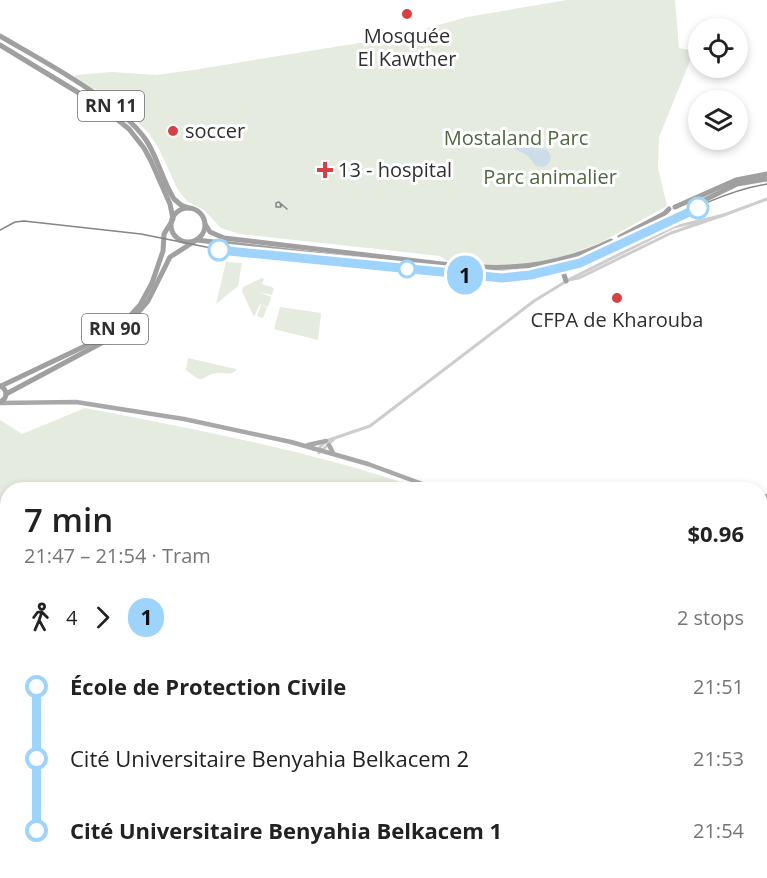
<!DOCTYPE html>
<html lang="en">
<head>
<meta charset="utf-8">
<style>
	body { margin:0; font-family:"Open Sans",sans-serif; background:#f6f6f6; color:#222; height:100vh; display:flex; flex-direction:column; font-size:22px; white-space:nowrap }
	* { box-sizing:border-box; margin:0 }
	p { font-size:20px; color:#767676 }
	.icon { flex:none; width:33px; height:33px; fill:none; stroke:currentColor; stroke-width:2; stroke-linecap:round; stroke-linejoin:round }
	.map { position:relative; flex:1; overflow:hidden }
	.details { position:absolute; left:0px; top:482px; width:768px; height:398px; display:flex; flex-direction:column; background:#fff; border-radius:24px 24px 0 0; box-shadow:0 3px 9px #0003 }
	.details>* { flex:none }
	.badge { padding:0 12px; border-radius:20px; font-size:21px; line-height:39px }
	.tools { position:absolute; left:688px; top:18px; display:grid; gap:12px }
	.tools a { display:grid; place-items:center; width:60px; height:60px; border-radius:50%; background:#fff; box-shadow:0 3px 9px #0003; font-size:30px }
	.map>.badge { position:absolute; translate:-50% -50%; box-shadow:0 0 0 3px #fff }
	.legs { display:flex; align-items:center; gap:9px; height:66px; padding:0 24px; font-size:20px }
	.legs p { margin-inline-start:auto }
	.overview { display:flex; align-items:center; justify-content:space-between; height:102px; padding:0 24px }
	h1 { font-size:33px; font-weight:600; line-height:45px }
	ul { padding:0 24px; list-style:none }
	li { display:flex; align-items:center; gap:21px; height:72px; font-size:22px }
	li i { display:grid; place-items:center; width:9px; height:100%; margin:0 8px; background:currentColor }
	li i::after { content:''; width:15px; height:15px; margin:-8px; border:4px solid; border-radius:50%; background:#fff }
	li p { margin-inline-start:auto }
	li:first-child i { background:linear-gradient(#0000 50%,currentColor 0) }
	li:last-child i { background:linear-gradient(currentColor 50%,#0000 0) }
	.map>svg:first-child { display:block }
	.green { fill:#e5ebdf }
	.water { fill:#cddce9 }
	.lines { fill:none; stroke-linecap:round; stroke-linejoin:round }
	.tertiary { stroke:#cdcdcd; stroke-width:3 }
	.secondary { stroke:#bababa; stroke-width:4 }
	.primary { stroke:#a8a8a8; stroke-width:4.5 }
	.trunk { stroke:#a0a0a0; stroke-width:5 }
	.tram { stroke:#858585; stroke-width:1.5 }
	.line-1-casing { stroke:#fff; stroke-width:14 }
	.line-1 { stroke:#9ed4fc; stroke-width:9 }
	.poi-dot { fill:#d74143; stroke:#fff; stroke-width:2 }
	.stop-1-dot { fill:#fff; stroke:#9ed4fc; stroke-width:3 }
	.labels { text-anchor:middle; stroke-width:6; stroke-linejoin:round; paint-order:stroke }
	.shield { fill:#fff; stroke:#6e6e6e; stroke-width:1.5 }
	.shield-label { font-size:18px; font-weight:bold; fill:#303030 }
	.poi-label { font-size:20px; fill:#303030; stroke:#fff }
	.park-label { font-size:20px; fill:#506840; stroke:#fff }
</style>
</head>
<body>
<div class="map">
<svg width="767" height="878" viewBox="0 0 767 878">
	<rect width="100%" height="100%" fill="#fff"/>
	<g class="green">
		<path d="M567,0H675L679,48L694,51L659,137L658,168L667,206L602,242L560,258L506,267L450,263L440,256L240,234L221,228L204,210L187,201L178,190L158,147L148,132L117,103L75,77L76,75L112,72L156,75L193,70L396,37L467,17Z"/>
		<path d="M226,262L242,263L238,286L216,304Z"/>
		<path d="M262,278L264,279L262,284L274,288L272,295L259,292L271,297L268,307L262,305L267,308L263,318L257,316L261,305L260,304L254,317L242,291L243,287Z"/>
		<path d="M280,307L321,313L318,340L274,329Z"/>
		<path d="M188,358L236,369V371C229,376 224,372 217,373C199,375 207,387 186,370Z"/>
		<path d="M85,408C199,430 313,451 422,489H8L7,564L0,561V420L22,434Z"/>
		<path d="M767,501V560L761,566V502Z"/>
		<path d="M7,624H8L7,689L0,688V626Z"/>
	</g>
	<path class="water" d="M520,136L531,147C539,150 548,145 551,157L549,163L544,167L536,166L527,155L513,148L512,141L514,138Z"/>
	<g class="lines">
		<g class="tertiary">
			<path d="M724,215L671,233L579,278L568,280L674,227Z"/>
			<path d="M724,215L767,199"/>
			<path d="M334,439L319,453L320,447L326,441L370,426L534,301L565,282"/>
			<path d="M760,648L767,646"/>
			<path d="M0,691L8,692"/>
			<path d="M0,695L8,696"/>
		</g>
		<path class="secondary" d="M760,587H767"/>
		<g class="primary">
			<path d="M0,403L76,402L184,419L291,442L368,464L436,489"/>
			<path d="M308,445L326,441"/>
			<path d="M329,445L333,453"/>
			<path d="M760,497L767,496"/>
		</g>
		<g class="trunk">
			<path d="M0,36C43,61 118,100 146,140C158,158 162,180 174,199L181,205L189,208"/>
			<path d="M0,45L102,107L129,129L144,148L151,161L170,204L173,219"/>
			<path d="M675,207L736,180L767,174"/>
			<circle cx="188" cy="225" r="17"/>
			<path d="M678,213L737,184L767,179"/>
			<path d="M205,224L210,232L224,238C277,244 330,251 383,257C469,267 530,280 611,241"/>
			<path d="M620,237L664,214L669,209"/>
			<path d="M197,240L441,269L485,273H513L577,260L673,216"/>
			<path d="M561,265L566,281"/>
			<path d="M0,386C8,390 8,398 0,402"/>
			<path d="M1,386L102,338L129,317L140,305L152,283L163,251L164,234L172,221"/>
			<path d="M6,394L109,339L126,326L148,301L170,257L195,241"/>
		</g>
		<g class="tram">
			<path d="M280,203L281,207H276V203L279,202L280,203L287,209"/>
			<path d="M0,230L15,222L24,221L141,234L206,247L502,276C528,274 555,272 580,263C643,241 700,195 767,184"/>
		</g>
	</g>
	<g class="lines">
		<g class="line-1-casing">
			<path id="line-1" d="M219,250L502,278L530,275L580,263L698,208"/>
		</g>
		<use href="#line-1" class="line-1"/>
	</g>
	<g class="poi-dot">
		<circle cx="407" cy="14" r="6"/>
		<circle cx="173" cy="131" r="6"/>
		<path d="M322 161h6v6h6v6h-6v6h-6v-6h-6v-6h6z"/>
		<circle cx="617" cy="298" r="6"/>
	</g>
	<g class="stop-1-dot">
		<circle cx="698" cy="208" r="10"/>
		<circle cx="219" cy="250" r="10"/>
		<circle cx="407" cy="269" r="8"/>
	</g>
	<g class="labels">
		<g class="shield">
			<rect x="78" y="91" width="66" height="30" rx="4.5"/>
			<rect x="82" y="314" width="66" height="30" rx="4.5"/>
		</g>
		<g class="shield-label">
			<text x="111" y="112">RN 11</text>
			<text x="115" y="335">RN 90</text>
		</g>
		<g class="poi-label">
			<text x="407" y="43">Mosquée<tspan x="407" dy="23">El Kawther</tspan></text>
			<text x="185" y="138" text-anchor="start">soccer</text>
			<text x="338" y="177" text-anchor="start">13 - hospital</text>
			<text x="617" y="327">CFPA de Kharouba</text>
		</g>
		<g class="park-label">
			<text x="516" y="145">Mostaland Parc</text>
			<text x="550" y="184">Parc animalier</text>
		</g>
	</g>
</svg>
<div class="tools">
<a><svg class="icon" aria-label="locate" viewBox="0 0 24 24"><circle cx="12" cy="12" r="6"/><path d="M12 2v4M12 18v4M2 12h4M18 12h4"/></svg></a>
<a><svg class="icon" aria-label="layers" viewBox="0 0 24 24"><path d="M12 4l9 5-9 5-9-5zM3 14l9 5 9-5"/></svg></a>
</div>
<b class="badge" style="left:465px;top:275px;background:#9ed4fc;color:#111">1</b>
<section class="details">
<div class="overview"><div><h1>7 min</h1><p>21:47 – 21:54 · Tram</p></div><b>$0.96</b></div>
<div class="legs"><svg class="icon" aria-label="walk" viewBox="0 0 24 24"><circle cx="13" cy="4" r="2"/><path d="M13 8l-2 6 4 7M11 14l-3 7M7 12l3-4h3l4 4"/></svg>4<svg class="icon" aria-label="forward" viewBox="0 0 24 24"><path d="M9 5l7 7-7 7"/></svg><b class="badge" style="background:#9ed4fc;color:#111">1</b><p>2 stops</p></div>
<ul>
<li><i style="color:#9ed4fc"></i><b>École de Protection Civile</b><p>21:51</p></li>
<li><i style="color:#9ed4fc"></i><span>Cité Universitaire Benyahia Belkacem 2</span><p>21:53</p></li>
<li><i style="color:#9ed4fc"></i><b>Cité Universitaire Benyahia Belkacem 1</b><p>21:54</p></li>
</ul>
</section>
</div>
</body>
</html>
